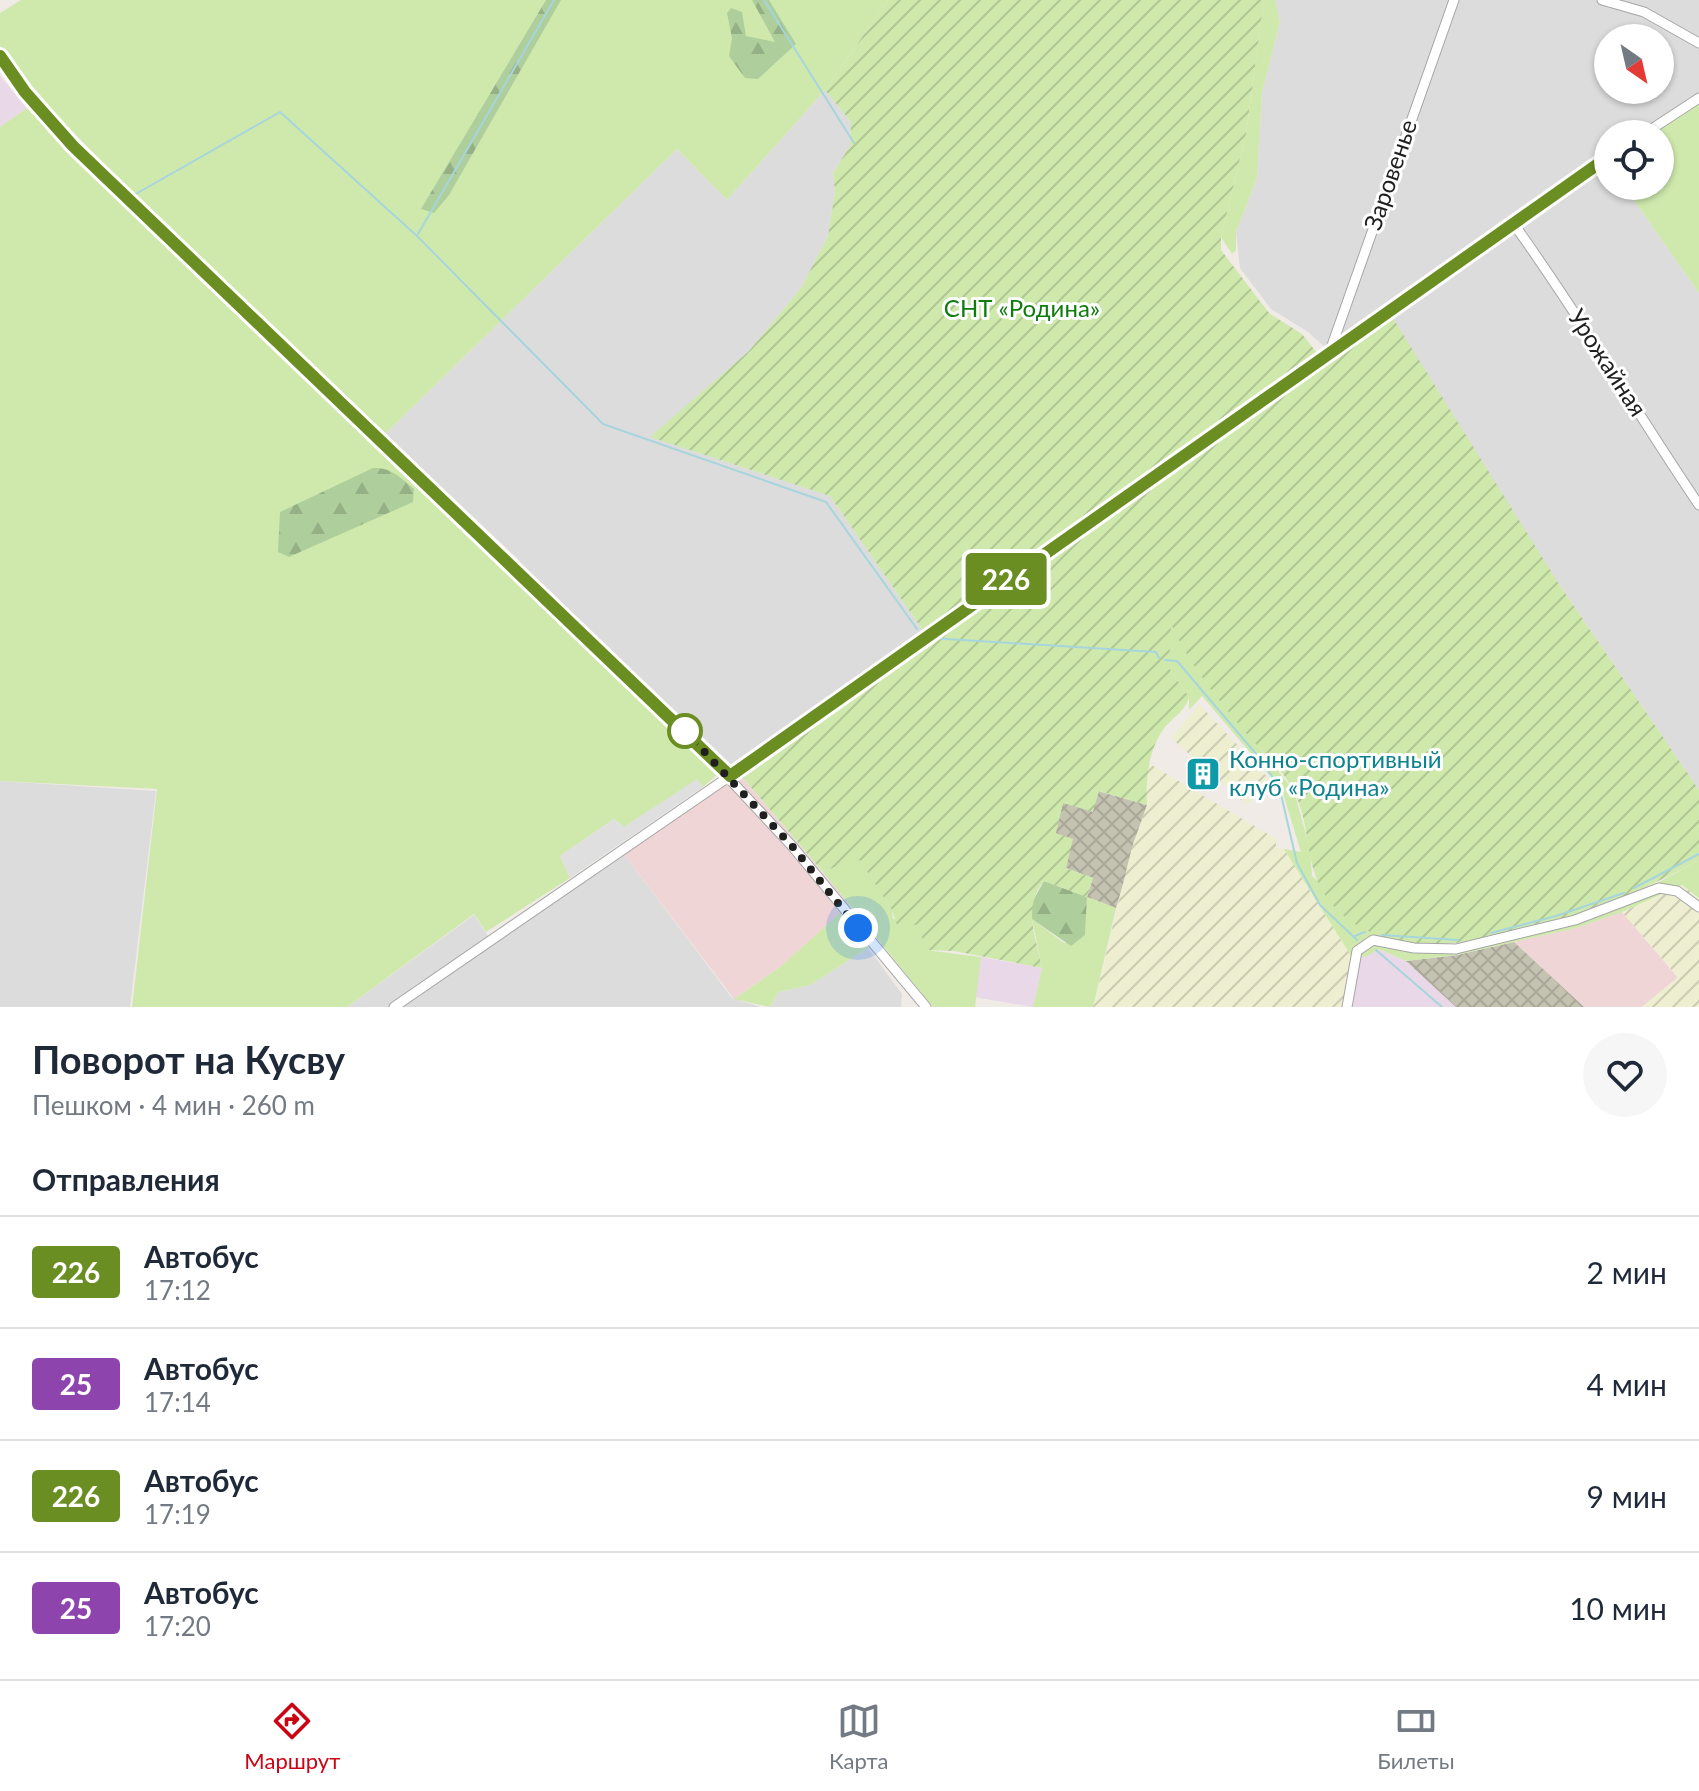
<!DOCTYPE html>
<html lang="ru">
<head>
<meta charset="utf-8">
<style>
	body { margin:0; font-family:Lato,sans-serif; background:#f6f6f7; color:#1f2937; height:100vh; display:flex; flex-direction:column; font-size:30px; white-space:nowrap }
	* { box-sizing:border-box; margin:0 }
	p { font-size:26px; color:#747a83 }
	.icon { flex:none; width:44px; height:44px; fill:none; stroke:currentColor; stroke-width:2; stroke-linecap:round; stroke-linejoin:round }
	.map { position:relative; height:1007px; overflow:hidden }
	.panel { display:flex; flex-direction:column; background:#fff; flex:1 }
	.panel>* { flex:none }
	.badge { padding:0 16px; border-radius:6px; font-size:28px; line-height:52px }
	.needle { width:52px; rotate:146deg }
	.buttons { position:absolute; left:1594px; top:24px; display:grid; gap:16px }
	.buttons a { display:grid; place-items:center; width:80px; height:80px; border-radius:50%; background:#fff; box-shadow:0 2px 6px #0004; font-size:40px }
	.you { position:absolute; width:40px; height:40px; margin:-20px; border:6px solid #fff; border-radius:50%; background:#1a73e8; box-shadow:0 0 0 12px #1a73e833 }
	.map>.badge { position:absolute; translate:-50% -50%; box-shadow:0 0 0 4px #fff }
	h2 { padding:0 32px; font-size:30px; line-height:72px }
	.round { display:grid; place-items:center; flex:none; width:84px; height:84px; border-radius:42px; background:#f6f6f7 }
	.headline { display:flex; align-items:center; justify-content:space-between; height:136px; padding:0 32px }
	h1 { font-size:38px; font-weight:700; line-height:60px }
	ul { padding:0; list-style:none }
	li { display:flex; align-items:center; gap:24px; height:112px; padding:0 32px; border-top:2px solid #e0e1e3 }
	li div { flex:1 }
	li b { display:block; font-size:30px }
	li em { font-style:normal }
	li .badge { min-width:88px; font-weight:700; text-align:center }
	.dock { display:flex; justify-content:space-around; align-items:center; height:112px; border-top:2px solid #e0e1e3; background:#fff; font-size:22px; color:#747a83 }
	.dock a { display:grid; justify-items:center; gap:4px }
	.dock .on { color:#cb0414 }
	.map>svg:first-child { display:block }
	.residential { fill:#dddcdc; fill-rule:evenodd }
	.commercial { fill:#f0d5d6 }
	.industrial { fill:#e9d8e7 }
	.construction { fill:url(#construction-cross-hatch) }
	.farmland { fill:url(#farmland-furrows) }
	.grass { fill:#cfe9ad }
	.forest { fill:url(#forest-firs) }
	.garden { fill:url(#garden-furrows) }
	.parking { fill:#dfdfdf }
	.lines { fill:none; stroke-linecap:round; stroke-linejoin:round }
	.stream { stroke:#a7d5dc; stroke-width:2 }
	.minor-casing { stroke:#a6a6a6; stroke-width:11 }
	.minor { stroke:#fff; stroke-width:9 }
	.line-casing { stroke:#fff; stroke-width:18 }
	.line { stroke:#6b8e23; stroke-width:12 }
	.walk { stroke:#1f1f1f; stroke-width:8; stroke-dasharray:0 14.4 }
	.stop-dot { fill:#fff; stroke:#6b8e23; stroke-width:4 }
	.labels { text-anchor:middle; stroke-width:6; stroke-linejoin:round; paint-order:stroke }
	.street-label { font-size:24px; fill:#1f1f1f; stroke:#fff }
	.park-label { font-size:24px; fill:#0e7d0e; stroke:#fff }
	.culture-label { font-size:24px; fill:#0d838f; stroke:#fff; text-anchor:start }
</style>
</head>
<body>
<div class="map">
<svg width="1699" height="1007" viewBox="0 0 1699 1007">
	<defs>
		<pattern id="construction-cross-hatch" width="8" height="8" patternUnits="userSpaceOnUse" patternTransform="scale(2)"><rect width="8" height="8" fill="#c4c3b1"/><path d="M0 0l8 8M0 8l8-8" fill="none" stroke="#a8a798"/></pattern>
		<pattern id="farmland-furrows" width="10" height="10" patternUnits="userSpaceOnUse" patternTransform="scale(2)"><rect width="10" height="10" fill="#eeeed1"/><path d="M-1 1l2-2M0 10L10 0M9 11l2-2" fill="none" stroke="#ccccb3"/></pattern>
		<pattern id="forest-firs" width="22" height="20" patternUnits="userSpaceOnUse" patternTransform="scale(2)"><rect width="22" height="20" fill="#aece9b"/><path d="M5 1l3.5 6h-7zM16 11l3.5 6h-7z" fill="#95b085"/></pattern>
		<pattern id="garden-furrows" width="10" height="10" patternUnits="userSpaceOnUse" patternTransform="scale(2)"><rect width="10" height="10" fill="#cfe9ad"/><path d="M-1 1l2-2M0 10L10 0M9 11l2-2" fill="none" stroke="#b1c794"/></pattern>
	</defs>
	<rect width="100%" height="100%" fill="#f0ebe6"/>
	<g class="residential">
		<path d="M1275,0H1699V104L1654,134H1608V186H1624L1699,293V790L1557,581L1334,355L1308,332L1271,309L1240,268L1236,232L1257,178L1262,93L1280,22ZM1608,38H1660V90H1608Z"/>
		<path d="M825,90L851,122L850,146L833,173L835,192L828,236L801,288L749,351L651,437L830,496L924,632L718,774L514,574L520,561L385,434L677,149L727,200Z"/>
		<path d="M0,781L156,791L130,1007H0Z"/>
		<path d="M623,853L732,998L761,1007H347L474,915L492,942Z"/>
		<path d="M868,948L902,994L901,1007H770L779,992L810,985Z"/>
	</g>
	<g class="commercial">
		<path d="M739,773L850,905L780,967L734,999L623,853Z"/>
		<path d="M1622,912L1678,978L1642,1007H1584L1514,942L1576,928Z"/>
	</g>
	<g class="industrial">
		<path d="M0,76L27,108L0,127Z"/>
		<path d="M1379,949L1406,961L1456,1007H1346L1353,959L1368,956Z"/>
		<path d="M981,957L1042,968L1033,1007L974,997Z"/>
	</g>
	<g class="construction">
		<path d="M1098,791L1147,805L1116,908L1087,897L1093,878L1066,868L1055,833L1063,803Z"/>
		<path d="M1514,942L1584,1007H1456L1406,961L1457,955Z"/>
	</g>
	<g class="farmland">
		<path d="M1199,704L1270,780L1247,805L1171,738Z"/>
		<path d="M1150,764L1276,839V847L1284,849L1353,959L1346,1007H1093L1132,847L1147,805L1145,777Z"/>
		<path d="M1682,885L1699,898V1007H1642L1678,977L1622,912Z"/>
	</g>
	<g class="grass">
		<path d="M21,0H888L825,90L727,200L677,149L385,434L134,195L53,111L0,46V13Z"/>
		<path d="M1264,0H1275L1280,22L1262,93L1257,178L1236,232V250L1232,254L1221,237L1246,134Z"/>
		<path d="M1699,104V293L1624,186H1660V134H1654Z"/>
		<path d="M27,108L718,774L703,787L697,780L624,827L614,819L560,856L570,878L486,932L474,914L347,1007H132L157,789L0,781V127Z"/>
		<path d="M1170,622L1197,669L1294,791L1310,849L1312,876L1386,938L1453,946L1641,892L1699,860V898L1682,885L1622,912L1576,928L1457,955L1406,961L1379,949L1368,956L1353,959L1284,849L1301,852L1282,790L1202,696L1189,710V697L1169,668Z"/>
		<path d="M860,859L892,910L893,919L925,922V950L981,957L975,1007H933L822,871Z"/>
		<path d="M1087,897L1116,908L1093,1007H1033L1042,968L1032,919L1064,943L1074,942L1085,935Z"/>
		<path d="M840,913L868,948L810,985L779,992L770,1007L734,999L780,967Z"/>
	</g>
	<g class="forest">
		<path d="M546,0H561L449,195L434,213L421,209Z"/>
		<path d="M752,0H769L796,44L758,79L745,78L729,56L732,38L727,13L731,8L742,12L746,36L775,42Z"/>
		<path d="M373,468C391,467 401,478 414,489L413,502L289,557L278,552L280,512Z"/>
		<path d="M1044,881L1087,897L1085,935L1071,946L1032,919L1030,906Z"/>
	</g>
	<g class="garden">
		<path d="M888,0H1264L1246,134L1221,237V250L1269,313L1302,334L1317,353L924,632L830,496L650,437L749,351L801,288L828,236L835,192L833,173L850,146L851,122L825,90Z"/>
		<path d="M1391,315L1557,581L1699,790V860C1615,907 1408,996 1331,903C1301,866 1314,829 1293,790C1282,768 1262,752 1247,734C1218,700 1189,664 1171,624L1169,668L1189,697C1186,710 1175,716 1166,726C1149,746 1145,780 1147,805L1099,791L1093,812L1063,803L1056,833L1073,839L1066,868L1093,878L1087,897L1044,881C1022,907 1036,937 1042,968L954,951L925,950L922,937L925,923L898,928L892,910L860,860L822,871L739,773Z"/>
	</g>
	<path class="parking" d="M697,779L703,787L570,878L560,856L614,819L624,827Z"/>
	<g class="lines">
		<g class="stream">
			<path d="M764,0L854,143"/>
			<path d="M134,195L280,112L417,236L603,424L826,502L917,629"/>
			<path d="M418,234L554,0"/>
			<path d="M930,638L1156,652L1159,658"/>
			<path d="M1165,660L1177,661L1257,755L1279,786L1297,863L1320,905L1357,940"/>
			<path d="M1634,888L1699,854"/>
			<path d="M1491,933L1556,916L1624,893"/>
			<path d="M1382,935L1458,940"/>
			<path d="M1355,936L1365,932"/>
			<path d="M1376,950L1442,1007"/>
		</g>
		<g class="minor-casing">
			<g id="minor">
				<path d="M1602,0L1644,12L1699,43"/>
				<path d="M0,56L25,92L73,146L664,709L792,846L926,1007"/>
				<path d="M1644,134L1699,98"/>
				<path d="M1513,223C1579,314 1636,412 1699,505"/>
				<path d="M1330,351L1454,0"/>
				<path d="M394,1007L730,776L1608,157"/>
				<path d="M1347,1007L1357,951L1373,940L1414,948L1456,949L1575,920L1659,888L1677,891L1699,907"/>
			</g>
		</g>
		<use href="#minor" class="minor"/>
	</g>
	<g class="lines">
		<g class="line-casing">
			<path id="line" d="M0,56L25,92L73,146L730,776L1608,157"/>
		</g>
		<use href="#line" class="line"/>
		<path class="walk" d="M685,731L792,846L858,928"/>
	</g>
	<defs>
		<g id="building-square" transform="scale(1.8)"><rect x="-9" y="-9" width="18" height="18" rx="4" fill="#0f9aa8" stroke="#fff"/><path d="M-4-6H4V6H1V3H-1V6H-4ZM-2.5-4.3h1.7v1.8h-1.7ZM.8-4.3h1.7v1.8H.8ZM-2.5-1h1.7V.8h-1.7ZM.8-1h1.7V.8H.8Z" fill="#fff"/></g>
	</defs>
	<g fill-rule="evenodd">
		<use href="#building-square" x="1203" y="774"/>
	</g>
	<circle class="stop-dot" cx="685" cy="731" r="16"/>
	<g class="labels">
		<g class="street-label">
			<text transform="translate(1391 175) rotate(-71)" y="8">Заровенье</text>
			<text transform="translate(1607 363) rotate(57)" y="8">Урожайная</text>
		</g>
		<g class="park-label">
			<text x="1022" y="317">СНТ «Родина»</text>
		</g>
		<g class="culture-label">
			<text x="1229" y="768">Конно-спортивный<tspan x="1229" dy="28">клуб «Родина»</tspan></text>
		</g>
	</g>
</svg>
<div class="buttons">
<a><svg class="needle" viewBox="-14 -14 28 28"><path d="M0-13l5 13h-10z" fill="#e53935"/><path d="M0 13l5-13h-10z" fill="#747a83"/></svg></a>
<a><svg class="icon" aria-label="locate" viewBox="0 0 24 24"><circle cx="12" cy="12" r="6"/><path d="M12 2v4M12 18v4M2 12h4M18 12h4"/></svg></a>
</div>
<div class="you" style="left:858px;top:928px"></div>
<b class="badge" style="left:1006px;top:579px;background:#6b8e23;color:#fff">226</b>
</div>
<section class="panel">
<div class="headline"><div><h1>Поворот на Кусву</h1><p>Пешком · 4 мин · 260 m</p></div><a class="round"><svg class="icon" aria-label="heart" viewBox="0 0 24 24"><path d="M12 20l-8-8c-3-5 5-10 8-4 3-6 11-1 8 4z"/></svg></a></div>
<h2>Отправления</h2>
<ul>
<li><span class="badge" style="background:#6b8e23;color:#fff">226</span><div><b>Автобус</b><p>17:12</p></div><em>2 мин</em></li>
<li><span class="badge" style="background:#8e44ad;color:#fff">25</span><div><b>Автобус</b><p>17:14</p></div><em>4 мин</em></li>
<li><span class="badge" style="background:#6b8e23;color:#fff">226</span><div><b>Автобус</b><p>17:19</p></div><em>9 мин</em></li>
<li><span class="badge" style="background:#8e44ad;color:#fff">25</span><div><b>Автобус</b><p>17:20</p></div><em>10 мин</em></li>
</ul>
</section>
<nav class="dock">
<a class="on"><svg class="icon" aria-label="directions" viewBox="0 0 24 24"><path d="M12 3l9 9-9 9-9-9zM9 14v-3h6M13 9l2 2-2 2"/></svg>Маршрут</a>
<a><svg class="icon" aria-label="map" viewBox="0 0 24 24"><path d="M3 6l6-2 6 2 6-2v14l-6 2-6-2-6 2zM9 4v14M15 6v14"/></svg>Карта</a>
<a><svg class="icon" aria-label="tickets" viewBox="0 0 24 24"><path d="M3 7h18v10H3zM15 7v10"/></svg>Билеты</a>
</nav>
</body>
</html>
